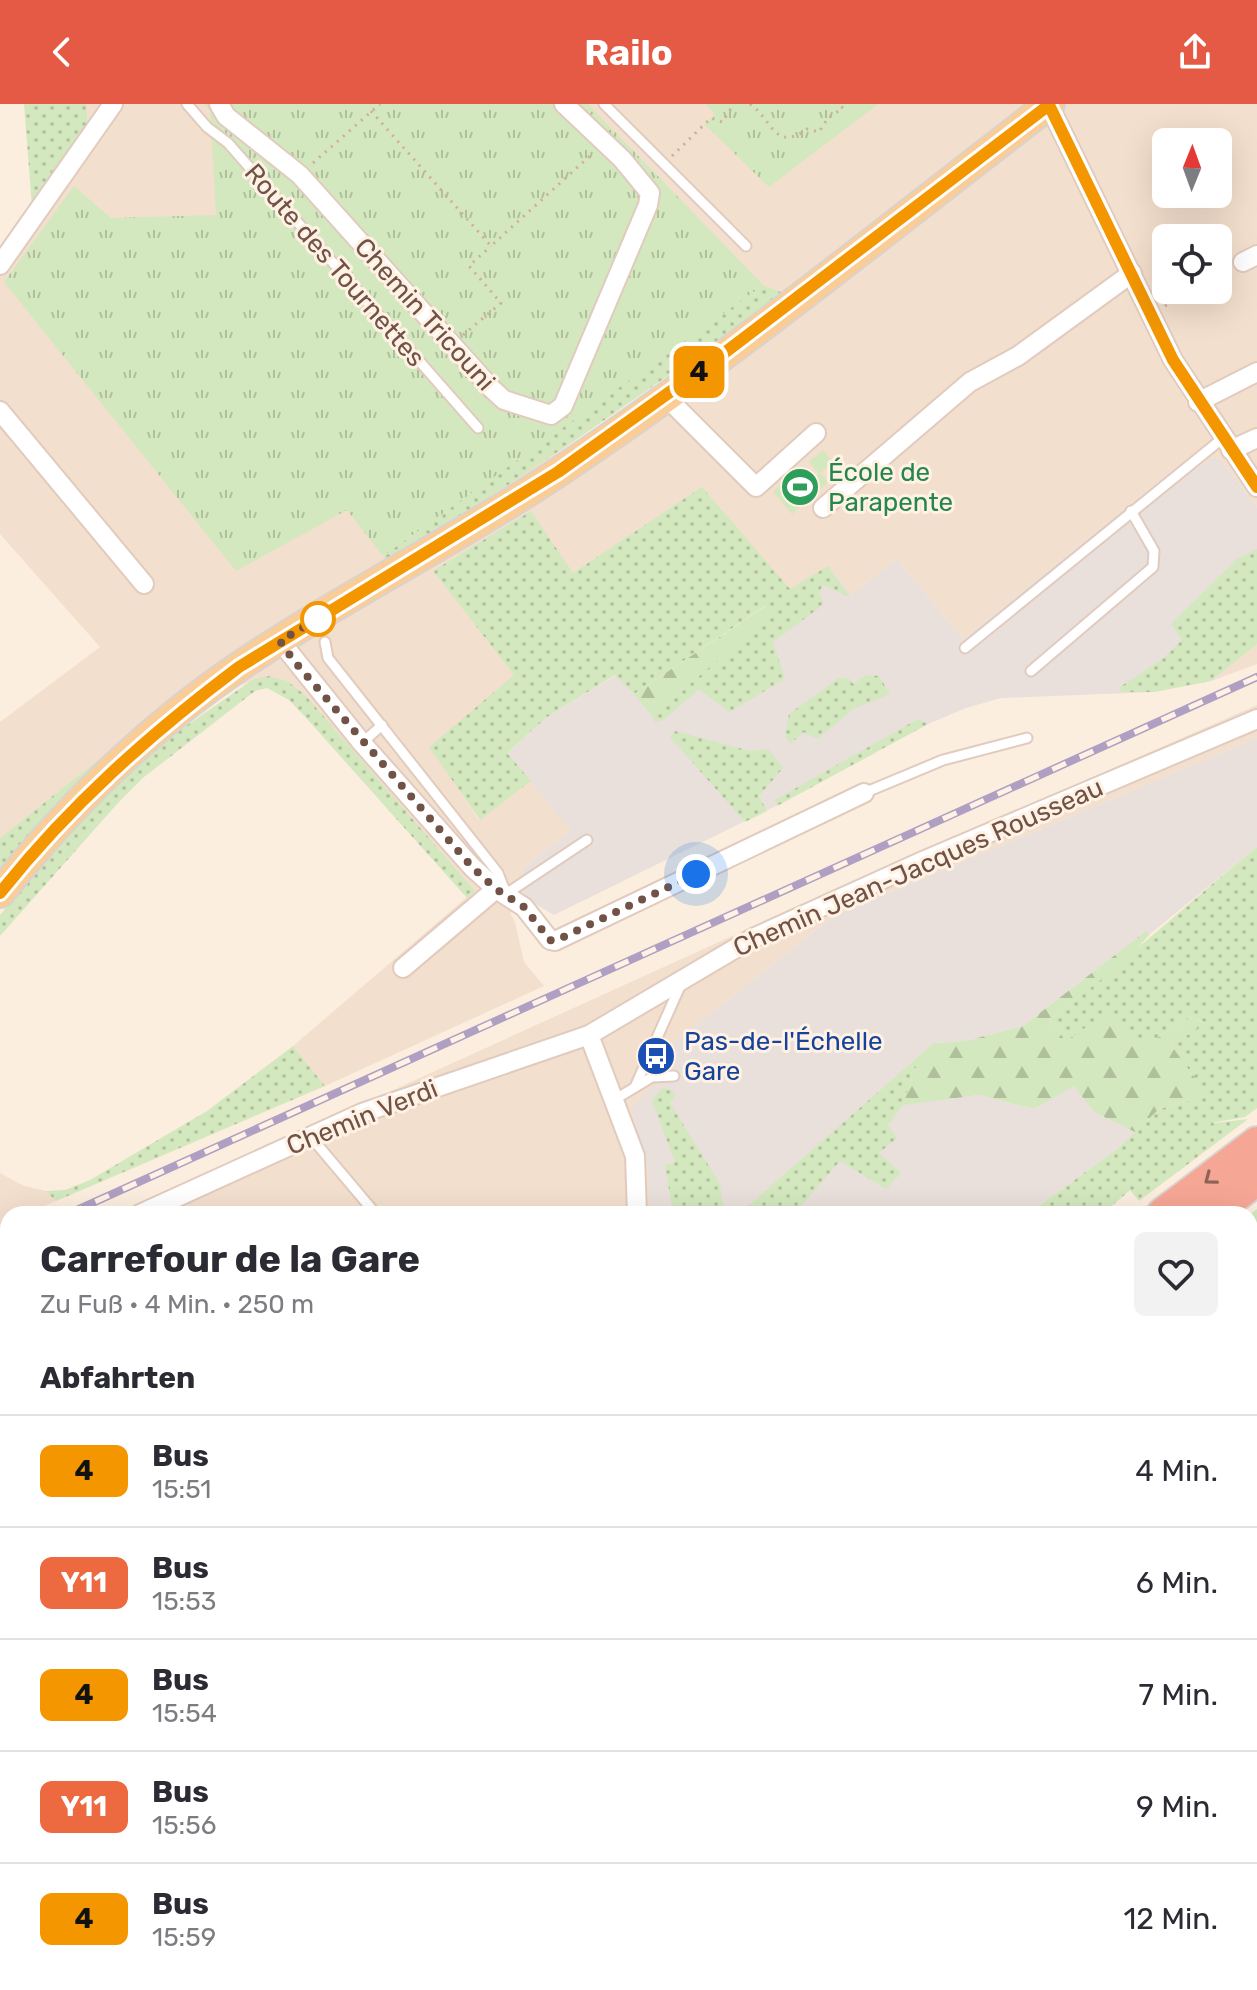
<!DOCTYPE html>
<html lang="de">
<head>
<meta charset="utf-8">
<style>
	body { margin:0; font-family:Rubik,sans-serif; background:#f2f2f3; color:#2b2b33; height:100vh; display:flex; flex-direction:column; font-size:30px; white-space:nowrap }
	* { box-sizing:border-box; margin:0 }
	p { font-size:26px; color:#7c7c81 }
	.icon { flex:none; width:44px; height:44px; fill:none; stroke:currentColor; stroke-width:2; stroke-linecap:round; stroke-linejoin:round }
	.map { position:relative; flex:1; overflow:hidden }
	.drawer { position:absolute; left:0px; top:1102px; width:1258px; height:784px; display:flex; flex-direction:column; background:#fff; border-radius:24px 24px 0 0; box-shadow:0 8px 32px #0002 }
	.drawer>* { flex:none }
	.badge { padding:0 16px; border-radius:12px; font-size:28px; line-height:52px }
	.needle { width:52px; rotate:1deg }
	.fabs { position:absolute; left:1152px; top:24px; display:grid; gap:16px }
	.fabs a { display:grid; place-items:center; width:80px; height:80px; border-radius:12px; background:#fff; box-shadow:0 8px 32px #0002; font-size:40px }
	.you { position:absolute; width:40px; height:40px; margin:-20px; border:6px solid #fff; border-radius:50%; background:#1a73e8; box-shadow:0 0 0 12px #1a73e833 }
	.map>.badge { position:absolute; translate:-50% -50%; box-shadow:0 0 0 4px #fff }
	h2 { padding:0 40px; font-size:30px; line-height:72px }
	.round { display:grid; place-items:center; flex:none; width:84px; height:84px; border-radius:12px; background:#f2f2f3 }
	.overview { display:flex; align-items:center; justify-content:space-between; height:136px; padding:0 40px }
	h1 { font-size:38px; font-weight:700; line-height:60px }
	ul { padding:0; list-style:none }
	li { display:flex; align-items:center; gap:24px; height:112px; padding:0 40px; border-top:2px solid #e1e1e2 }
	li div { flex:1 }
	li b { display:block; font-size:30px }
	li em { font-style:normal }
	li .badge { min-width:88px; font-weight:700; text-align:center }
	header { display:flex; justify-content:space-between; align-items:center; height:104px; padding:0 40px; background:#e55a44; color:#fff; font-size:36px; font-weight:700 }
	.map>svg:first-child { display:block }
	.residential { fill:#f3dfcd; fill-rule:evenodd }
	.industrial { fill:#e9e0db }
	.grass { fill:url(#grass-dots) }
	.forest { fill:url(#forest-firs) }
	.park { fill:url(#park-tufts) }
	.pitch { fill:#d3e8be }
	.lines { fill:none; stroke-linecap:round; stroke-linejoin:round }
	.service-casing { stroke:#e1cbbe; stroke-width:13 }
	.minor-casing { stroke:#e1cbbe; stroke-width:22 }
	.primary-casing { stroke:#dad2cf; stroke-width:32 }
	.motorway-casing { stroke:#dad2cf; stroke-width:36 }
	.path { stroke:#d4ac9b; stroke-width:3; stroke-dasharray:2 6; stroke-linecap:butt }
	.service { stroke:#fff; stroke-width:9 }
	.minor { stroke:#fff; stroke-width:18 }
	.primary { stroke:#facd97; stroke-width:28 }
	.motorway { stroke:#f6a695; stroke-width:32 }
	.rail-casing { stroke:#af9fc3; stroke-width:8 }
	.rail { stroke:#fff2e4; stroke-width:5; stroke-dasharray:15; stroke-linecap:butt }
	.oneway { stroke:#8c6357 }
	.line-casing { stroke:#fff; stroke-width:18 }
	.line { stroke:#f39600; stroke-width:12 }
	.walk { stroke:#715247; stroke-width:8; stroke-dasharray:0 14.4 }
	.stop-dot { fill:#fff; stroke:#f39600; stroke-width:4 }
	.labels { text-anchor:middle; stroke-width:6; stroke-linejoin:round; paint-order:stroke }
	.street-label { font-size:26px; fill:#715247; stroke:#fff2e4 }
	.leisure-label { font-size:26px; fill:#27864d; stroke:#fff2e4; text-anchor:start }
	.transit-label { font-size:26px; fill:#164399; stroke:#fff2e4; text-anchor:start }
</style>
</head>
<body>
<header><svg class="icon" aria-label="back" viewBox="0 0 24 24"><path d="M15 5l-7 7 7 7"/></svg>Railo<svg class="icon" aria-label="share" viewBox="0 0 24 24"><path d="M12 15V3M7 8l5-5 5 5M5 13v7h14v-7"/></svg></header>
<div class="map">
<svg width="1257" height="1886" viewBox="0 0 1257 1886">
	<defs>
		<pattern id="grass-dots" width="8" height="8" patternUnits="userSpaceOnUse" patternTransform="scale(2)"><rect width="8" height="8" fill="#d3e8be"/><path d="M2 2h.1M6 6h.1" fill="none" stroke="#b0bf9c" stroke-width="1.8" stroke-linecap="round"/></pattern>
		<pattern id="forest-firs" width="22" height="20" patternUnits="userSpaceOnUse" patternTransform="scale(2)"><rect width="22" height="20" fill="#d3e8be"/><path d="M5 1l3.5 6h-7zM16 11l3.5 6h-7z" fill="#b0bf9c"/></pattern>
		<pattern id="park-tufts" width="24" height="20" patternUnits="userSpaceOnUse" patternTransform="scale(2)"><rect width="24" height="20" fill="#d3e8be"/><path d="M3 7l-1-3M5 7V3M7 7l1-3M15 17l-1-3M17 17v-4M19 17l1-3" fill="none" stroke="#b0bf9c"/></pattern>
	</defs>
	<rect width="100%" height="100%" fill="#fbeede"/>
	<g class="residential">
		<path d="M86,0H1257V403L1221,356L1212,353L1188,371L1179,361L963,535L897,455L851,491L790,486L702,384L573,469L433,467L515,572L430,643L479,716L531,677L571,726L523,764L524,803L510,809L515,818L524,858L544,882L325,982L293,942L474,787L269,572L158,609L0,734V618L100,543L0,430V152L89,25ZM1166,38H1218V90H1166ZM1166,134H1218V186H1166ZM782,189L620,308L503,388Z"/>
		<path d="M1257,540V560L1211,577Z"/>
		<path d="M1257,601V634L834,812L673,939L648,966L655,979L645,1047L650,1077L649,1110H120L741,828Z"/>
		<path d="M0,1069L24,1082L46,1087L56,1097L26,1110H8V1118L0,1121Z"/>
		<path d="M8,1160V1572L0,1565V1163Z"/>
	</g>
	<g class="industrial">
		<path d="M1212,353L1221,356L1257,403V540L1211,577L1154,588L1001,594L966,604L928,620L784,698L554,811L534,799L524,803L523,764L571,726L506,650L547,613L616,571L634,590L828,462L851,491L897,455L963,535L1179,361L1188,371Z"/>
		<path d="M1257,634V743L1150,830L1146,827L1023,922L966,937L934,939L914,966L904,1000L979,991L1034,1005L1074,981L1094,1008L1135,1028L1117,1045L1028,1110H649L648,1063L631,1004L655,979L647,966L673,939L834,812Z"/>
	</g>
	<g class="grass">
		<path d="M24,0H86L89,25L32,103Z"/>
		<path d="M763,181L783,189C654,283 524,375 386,457L383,452Z"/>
		<path d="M702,383L790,485L828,462L850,493L823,481L819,488L823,499L819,504L773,538L785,575L729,608L699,585L664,616L655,618L652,612L770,512L765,502L634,590L615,571L547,613L507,649L531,677L480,716L429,643L514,571L433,467L531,407L573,469Z"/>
		<path d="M1257,445V540L1211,577L1154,588H1121L1120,583L1164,554L1182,536L1171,520L1237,455Z"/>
		<path d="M867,571L879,572L890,590L855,604L817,635L804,628L790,640L785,631L789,610L839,574L850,575L853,580Z"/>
		<path d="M269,572L287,577L305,591L475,787L467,794L308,616L289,596L267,584L255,587L144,673L117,700L0,832V811L84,713L125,671L177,628L254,575Z"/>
		<path d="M918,615L928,620L777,702L775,696Z"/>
		<path d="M675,627L750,647L768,645L783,664L759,692L767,707L745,718L670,633Z"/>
		<path d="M127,633L72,684L0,765V734Z"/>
		<path d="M1257,743V1004L1245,1013L1205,1020L1248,1015L1139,1097L1130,1086L1103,1110H1028L1117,1045L1159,1005L1207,992L1171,941L1205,919L1191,913L1151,938L1066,937L1049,916C1121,861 1187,800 1257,743Z"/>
		<path d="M934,939L914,966L903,1001L888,1021L897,1034L879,1049L901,1069L886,1085L840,1057L794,1110H739Z"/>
		<path d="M293,942L325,982L56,1097L46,1087L65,1086L90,1076L207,1007Z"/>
		<path d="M662,984L672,986L676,991L670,999L720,1080L722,1098L730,1110H673L665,1061L675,1058L652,997Z"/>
		<path d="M809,1878H1114L1128,1886H806Z"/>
	</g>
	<g class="forest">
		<path d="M766,502L770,512L652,612L634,590Z"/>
		<path d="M1146,827L1150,830L1128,855L1049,916L1066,937L1109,907L1133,937L1151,938L1191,913L1206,920L1171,941L1208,992L1159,1005L1135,1028L1094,1008L1074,982L1034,1005L979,991L903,1001L914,966L934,939L966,937L1023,922Z"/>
		<path d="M1257,1105V1203L1250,1207V1110Z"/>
		<path d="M8,1685V1768L0,1771V1687Z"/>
		<path d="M8,1810V1878H809L806,1886H0V1812Z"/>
	</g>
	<g class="park">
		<path d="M204,0H588L763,181L383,452L347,406L236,467L4,178L74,82L111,114L216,111L210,7Z"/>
		<path d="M705,0H878L769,83L704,20L715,10Z"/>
	</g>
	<path class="pitch" d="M823,346L834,359L820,369L828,378L792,410L773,388L800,364L812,377L819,370L809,358Z"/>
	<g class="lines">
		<g class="service-casing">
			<g id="service">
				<path d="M187,0L207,23L228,39L478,324"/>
				<path d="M604,0L746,142"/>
				<path d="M325,538L328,554L498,769L506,790L587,736"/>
				<path d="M965,544L1223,334"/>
				<path d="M1031,567L1153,463L1154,447L1131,407"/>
				<path d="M362,639L382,621"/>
				<path d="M864,689L943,656L1027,634"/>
				<path d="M635,983L681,880"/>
				<path d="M614,996L652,973L674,972"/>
				<path d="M310,1032L375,1109"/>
			</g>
		</g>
		<g class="minor-casing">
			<g id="minor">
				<path d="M219,0L226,12L300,71L491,284L504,296L551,311L563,302L648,101L650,89L622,55L564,0"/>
				<path d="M1049,1L1173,256L1257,383"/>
				<path d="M1243,158L1257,151"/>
				<path d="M0,161L113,0"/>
				<path d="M665,292L756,383L816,329"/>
				<path d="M1198,298L1257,268"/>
				<path d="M0,307L144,480"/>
				<path d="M1231,346L1257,334"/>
				<path d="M823,404L970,278L1018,252L1132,169"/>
				<path d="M280,537L362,639L472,763L496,785L524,803L550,836L555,837L864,689"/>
				<path d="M403,864L496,785"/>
				<path d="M589,931L635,1052L637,1110"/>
				<path d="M140,1110L362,1009L589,931L753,834L925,756L1257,615"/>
				<path d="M0,1174L8,1171"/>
				<path d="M0,1384L8,1394"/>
				<path d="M0,1782L8,1780"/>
			</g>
		</g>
		<g class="primary-casing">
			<path id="primary" d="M0,789C68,703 148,624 240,562C342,493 454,438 557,369C727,256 887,125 1050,0"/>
		</g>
		<g class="motorway-casing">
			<g id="motorway">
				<path d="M1163,1110L1257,1039"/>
				<path d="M1211,1110L1257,1075"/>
				<path d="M0,1634L8,1632"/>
				<path d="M0,1662L8,1661"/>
			</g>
		</g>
		<g class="path">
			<path d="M750,0C772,15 775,49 807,25L819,28L828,14L843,4L837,0"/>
			<path d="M371,7L491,142L592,50"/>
			<path d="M672,52L711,14L722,18L734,0"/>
			<path d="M313,59L380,0"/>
			<path d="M1218,173L1229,167"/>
			<path d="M1165,202L1193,186"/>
			<path d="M463,231L501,199L469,162L491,142"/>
			<path d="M1250,1232L1257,1228"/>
			<path d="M1250,1458L1257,1452"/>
			<path d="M990,1878L994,1886"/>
			<path d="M1114,1878L1128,1886"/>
			<path d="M797,1886L800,1878"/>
			<path d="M927,1886L931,1878"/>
			<path d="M1250,1886L1257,1882"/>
		</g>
		<use href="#service" class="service"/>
		<use href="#minor" class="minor"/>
		<use href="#primary" class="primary"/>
		<use href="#motorway" class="motorway"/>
		<g class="rail-casing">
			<g id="rail">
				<path d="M68,1110L1257,573"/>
				<path d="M0,1150L8,1147"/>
			</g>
		</g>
		<use href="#rail" class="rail"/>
	</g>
	<defs><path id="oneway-chevron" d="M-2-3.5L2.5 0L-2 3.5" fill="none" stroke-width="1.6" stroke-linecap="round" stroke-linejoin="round" transform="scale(2)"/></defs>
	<use class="oneway" href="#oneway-chevron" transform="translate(1210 1075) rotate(143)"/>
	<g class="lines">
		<g class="line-casing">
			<path id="line" d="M0,789C70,701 150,630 239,563L558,368L723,250L1049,1L1173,256L1257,383"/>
		</g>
		<use href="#line" class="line"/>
		<path class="walk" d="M318,515L323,512L280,537L294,557L472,763L496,785L524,803L550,836L555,837L696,770"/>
	</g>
	<defs>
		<g id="stadium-disc" transform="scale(2)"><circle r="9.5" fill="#2e9e5b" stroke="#fff2e4"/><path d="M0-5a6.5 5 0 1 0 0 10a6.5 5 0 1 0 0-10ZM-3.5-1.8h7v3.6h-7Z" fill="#fff"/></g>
		<g id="bus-disc" transform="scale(2)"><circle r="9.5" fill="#1a4fb4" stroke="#fff2e4"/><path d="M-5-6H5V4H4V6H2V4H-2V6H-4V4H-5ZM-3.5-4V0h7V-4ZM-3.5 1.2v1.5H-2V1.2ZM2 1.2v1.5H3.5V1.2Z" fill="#fff"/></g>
	</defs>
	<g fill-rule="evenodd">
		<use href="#stadium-disc" x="800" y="383"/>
		<use href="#bus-disc" x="656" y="952"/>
	</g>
	<circle class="stop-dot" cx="318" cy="515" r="16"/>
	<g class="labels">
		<g class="street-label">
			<text transform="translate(335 161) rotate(49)" y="9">Route des Tournettes</text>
			<text transform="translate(425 210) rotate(48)" y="9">Chemin Tricouni</text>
			<text transform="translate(918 763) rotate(-24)" y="9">Chemin Jean-Jacques Rousseau</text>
			<text transform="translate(362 1013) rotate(-22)" y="9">Chemin Verdi</text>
		</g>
		<g class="leisure-label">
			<text x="828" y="377">École de<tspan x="828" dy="30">Parapente</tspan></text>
		</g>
		<g class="transit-label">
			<text x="684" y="946">Pas-de-l'Échelle<tspan x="684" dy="30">Gare</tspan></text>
		</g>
	</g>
</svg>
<div class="fabs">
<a><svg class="needle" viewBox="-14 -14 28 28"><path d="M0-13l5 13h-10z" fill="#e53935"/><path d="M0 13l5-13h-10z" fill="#7c7c81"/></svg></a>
<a><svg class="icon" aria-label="locate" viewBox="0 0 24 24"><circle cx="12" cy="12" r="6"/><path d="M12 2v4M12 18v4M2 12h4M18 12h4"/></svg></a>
</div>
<div class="you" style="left:696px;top:770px"></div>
<b class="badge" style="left:699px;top:268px;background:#f39600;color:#111">4</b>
<section class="drawer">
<div class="overview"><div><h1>Carrefour de la Gare</h1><p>Zu Fuß · 4 Min. · 250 m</p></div><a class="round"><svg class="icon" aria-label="heart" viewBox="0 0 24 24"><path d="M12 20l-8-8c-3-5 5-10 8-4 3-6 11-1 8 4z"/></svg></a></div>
<h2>Abfahrten</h2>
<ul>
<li><span class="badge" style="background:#f39600;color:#111">4</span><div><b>Bus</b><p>15:51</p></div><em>4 Min.</em></li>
<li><span class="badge" style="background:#ed6a41;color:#fff">Y11</span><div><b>Bus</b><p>15:53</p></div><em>6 Min.</em></li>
<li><span class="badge" style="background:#f39600;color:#111">4</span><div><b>Bus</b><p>15:54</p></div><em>7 Min.</em></li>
<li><span class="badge" style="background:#ed6a41;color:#fff">Y11</span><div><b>Bus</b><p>15:56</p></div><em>9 Min.</em></li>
<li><span class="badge" style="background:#f39600;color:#111">4</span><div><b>Bus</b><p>15:59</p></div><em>12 Min.</em></li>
</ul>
</section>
</div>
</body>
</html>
